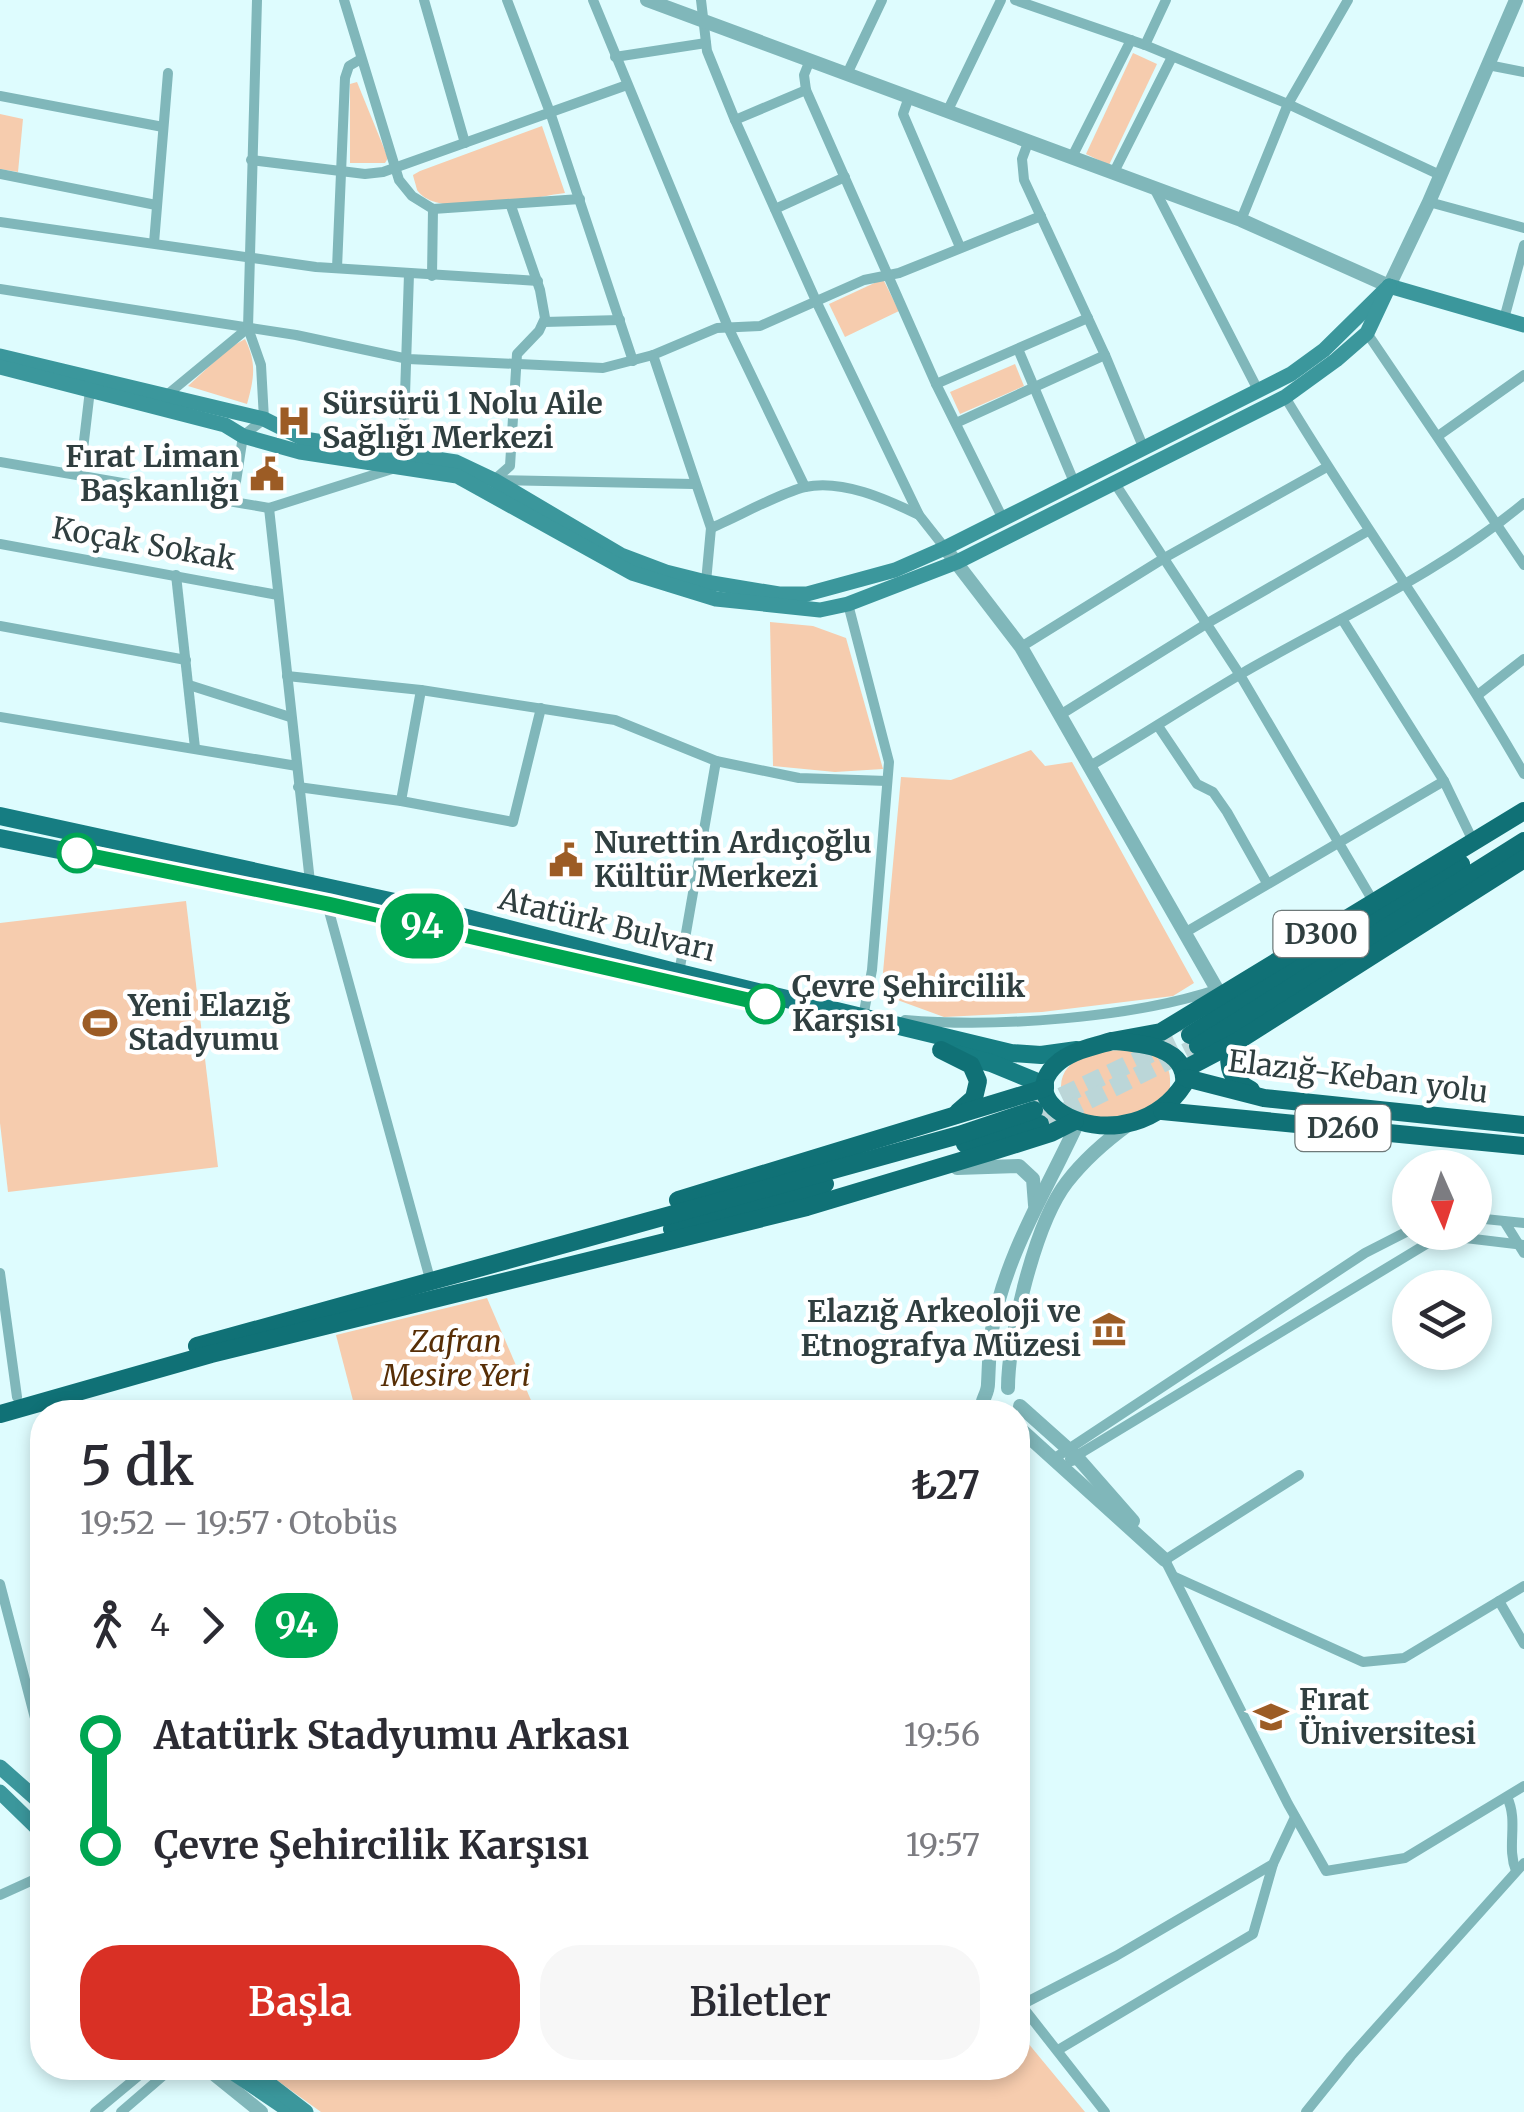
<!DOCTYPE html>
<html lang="tr">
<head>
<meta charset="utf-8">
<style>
	body { margin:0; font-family:Merriweather,serif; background:#f7f7f7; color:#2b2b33; height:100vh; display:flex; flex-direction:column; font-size:38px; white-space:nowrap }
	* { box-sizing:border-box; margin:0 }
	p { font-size:32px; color:#7c7c81 }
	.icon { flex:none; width:55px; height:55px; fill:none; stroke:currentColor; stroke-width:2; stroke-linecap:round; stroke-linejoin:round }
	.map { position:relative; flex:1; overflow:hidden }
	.sheet { position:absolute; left:30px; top:1400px; width:1000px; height:680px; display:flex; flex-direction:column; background:#fff; border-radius:40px; box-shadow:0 5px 15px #0003 }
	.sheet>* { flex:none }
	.badge { padding:0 20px; border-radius:32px; font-size:35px; line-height:65px }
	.needle { width:65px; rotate:177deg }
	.fabs { position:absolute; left:1392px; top:1150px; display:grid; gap:20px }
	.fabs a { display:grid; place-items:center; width:100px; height:100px; border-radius:50%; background:#fff; box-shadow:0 5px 15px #0003; font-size:50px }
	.map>.badge { position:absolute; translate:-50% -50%; box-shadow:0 0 0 5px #fff }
	.legs { display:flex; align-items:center; gap:15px; height:110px; padding:0 50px; font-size:32px }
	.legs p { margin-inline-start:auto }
	.head { display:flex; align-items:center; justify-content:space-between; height:170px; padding:0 50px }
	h1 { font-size:55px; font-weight:600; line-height:75px }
	.cta { display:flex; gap:20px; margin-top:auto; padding:20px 50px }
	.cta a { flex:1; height:115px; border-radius:40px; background:#d93025; color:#fff; font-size:40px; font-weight:600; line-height:115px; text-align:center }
	.cta a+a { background:#f7f7f7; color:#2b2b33 }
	ul { padding:0 50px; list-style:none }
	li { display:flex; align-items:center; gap:35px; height:110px; font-size:38px }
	li i { display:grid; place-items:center; width:15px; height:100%; margin:0 12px; background:currentColor }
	li i::after { content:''; width:25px; height:25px; margin:-12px; border:8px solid; border-radius:50%; background:#fff }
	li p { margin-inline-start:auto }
	li:first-child i { background:linear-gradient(#0000 50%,currentColor 0) }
	li:last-child i { background:linear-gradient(currentColor 50%,#0000 0) }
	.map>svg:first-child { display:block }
	.green { fill:#f6ccae }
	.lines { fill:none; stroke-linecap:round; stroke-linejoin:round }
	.trunk-tunnel { stroke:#bbd6d8; stroke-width:18; stroke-dasharray:18 9; stroke-linecap:butt }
	.minor { stroke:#80b7ba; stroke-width:10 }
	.tertiary { stroke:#80b7ba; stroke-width:14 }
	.secondary { stroke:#3b979c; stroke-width:15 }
	.primary { stroke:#167d82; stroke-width:18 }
	.trunk { stroke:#107176; stroke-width:18 }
	.line-1-casing { stroke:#fff; stroke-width:22 }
	.line-1 { stroke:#00a651; stroke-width:15 }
	.stop-1-dot { fill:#fff; stroke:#00a651; stroke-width:5 }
	.labels { text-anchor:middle; stroke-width:9; stroke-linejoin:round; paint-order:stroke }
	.shield { fill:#fff; stroke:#6e7979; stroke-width:2.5 }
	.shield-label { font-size:28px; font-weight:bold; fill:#303f40 }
	.poi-label { font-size:30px; font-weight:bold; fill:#303f40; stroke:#fff; text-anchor:start }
	.street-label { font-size:30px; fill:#303f40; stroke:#fff }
	.stop-label { font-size:30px; font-weight:bold; fill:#303f40; stroke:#fff; text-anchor:start }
	.park-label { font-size:30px; font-style:italic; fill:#572e06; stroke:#fff }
</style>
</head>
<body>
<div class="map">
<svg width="1524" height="2112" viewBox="0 0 1524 2112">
	<rect width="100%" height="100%" fill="#defcfe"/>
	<g class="green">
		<path d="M1133,53L1157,64L1109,165L1086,154Z"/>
		<path d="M357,82L388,158L385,163H350V84Z"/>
		<path d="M0,114L23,119L18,172L0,169Z"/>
		<path d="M542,126L565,193C532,197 438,221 417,190C417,189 413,176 413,175L420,171Z"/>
		<path d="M883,279L899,311L845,337L829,304Z"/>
		<path d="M245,339C257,363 254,379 247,404L188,386L229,348Z"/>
		<path d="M1015,364L1024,386L960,414L950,392Z"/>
		<path d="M770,622L813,626L846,638L883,769L835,772L773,766Z"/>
		<path d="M1031,750L1045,766L1072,762L1194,983L1173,996L1042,1012L944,1017L881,994L901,777L951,780Z"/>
		<path d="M186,901L218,1167L8,1192L0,1123V923Z"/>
		<path d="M1122,1050C1146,1051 1173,1055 1170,1085C1170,1094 1167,1100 1159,1104C1135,1118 1060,1131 1061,1086C1062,1056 1099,1051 1122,1050Z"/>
		<path d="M487,1298L536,1412H356L336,1335Z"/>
		<path d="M1018,2031L1085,2112H321L260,2068H1018Z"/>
	</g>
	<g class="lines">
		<g class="trunk-tunnel">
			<path d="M1037,1108L1190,1035"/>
			<path d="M1040,1124L1198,1046"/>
		</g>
		<g class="minor">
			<path d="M344,0L399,180L412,196L433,209L580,199"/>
			<path d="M424,0L465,143"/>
			<path d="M507,0L551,115L633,361"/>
			<path d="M593,0L728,327L805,487"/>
			<path d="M701,0L707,51L735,120L817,303L919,515L945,548"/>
			<path d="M1015,0L1145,45L1288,104L1440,175"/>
			<path d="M1145,45L1166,0"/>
			<path d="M615,57L706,43"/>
			<path d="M1488,65L1524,72"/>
			<path d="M847,74L882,0"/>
			<path d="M806,90L804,75L810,60"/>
			<path d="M0,96L163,127"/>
			<path d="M909,97L903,114L960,247"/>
			<path d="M948,110L1001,0"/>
			<path d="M735,120L806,90L936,384L1003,519"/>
			<path d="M1029,140L1022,159L1024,180L1105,355L1144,449"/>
			<path d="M1072,157L1131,40"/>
			<path d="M251,160L365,174L383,172L627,85"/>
			<path d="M1114,172L1172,57"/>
			<path d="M0,174L156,205"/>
			<path d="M1154,188L1259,392"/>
			<path d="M1429,202L1524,228"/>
			<path d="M775,209L845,177"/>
			<path d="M1241,220L1288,104L1348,0"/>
			<path d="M0,222L316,267L538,281"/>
			<path d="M154,243L168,73"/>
			<path d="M337,268L345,78L349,66L361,59"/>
			<path d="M432,276L433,209"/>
			<path d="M0,289L296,335L408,359L603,368L653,355L717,328L760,326L864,280L899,273L1041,216"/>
			<path d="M1504,319L1524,245"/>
			<path d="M544,322L620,320"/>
			<path d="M1367,333L1524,565"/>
			<path d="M1018,349L1074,482"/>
			<path d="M653,355L711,528C735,518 782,492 805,487C842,479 886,499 919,515"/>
			<path d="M936,384L1088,318"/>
			<path d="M168,394L248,328"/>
			<path d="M1285,397C1362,525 1450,645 1524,774"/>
			<path d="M956,423L1105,355"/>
			<path d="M1438,436L1524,375"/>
			<path d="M403,455L409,274"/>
			<path d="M0,462L269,508L392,469"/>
			<path d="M80,475L90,390"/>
			<path d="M494,480L510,466L517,354L539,331L545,318L540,290L511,206"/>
			<path d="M495,480L694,484"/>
			<path d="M1114,482L1240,675L1373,901"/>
			<path d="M233,501L243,436L264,419L261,365L248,328L257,0"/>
			<path d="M269,508L310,882"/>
			<path d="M0,544L278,595"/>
			<path d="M176,575L195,748"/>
			<path d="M706,582L711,528"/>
			<path d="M848,604L889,762L872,970L863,1017H868"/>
			<path d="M1342,619L1444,781L1474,843"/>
			<path d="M0,626L186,660"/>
			<path d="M1021,647L1166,557L1327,467"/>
			<path d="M287,676L421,690L615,720L716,761L799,778L887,781"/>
			<path d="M189,685L290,717"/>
			<path d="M1479,694L1524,659"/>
			<path d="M1060,715L1206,624L1368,531"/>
			<path d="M0,717L297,766"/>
			<path d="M1158,726L1197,784L1213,792L1227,812L1267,883"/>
			<path d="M1090,766C1141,736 1190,704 1241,674C1336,619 1439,574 1524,503"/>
			<path d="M298,787L401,801L513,822L541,708"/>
			<path d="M401,801L421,690"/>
			<path d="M327,904L430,1279"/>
			<path d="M1186,932L1444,781"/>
			<path d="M679,973L716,761"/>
			<path d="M905,1020C997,1028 1132,1018 1219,989"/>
			<path d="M1475,1218L1524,1223"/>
			<path d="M1504,1221L1524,1253"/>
			<path d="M0,1273L17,1397"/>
			<path d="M1076,1456L1433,1240L1457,1237L1524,1245"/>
			<path d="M1055,1458L1365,1253L1410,1230"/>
			<path d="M1299,1475L1165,1560L1288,1804L1326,1871L1405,1858L1524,1786"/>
			<path d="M1175,1577L1363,1662L1404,1658L1524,1586"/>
			<path d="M0,1584L42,1745"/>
			<path d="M1499,1601L1524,1644"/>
			<path d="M1507,1797C1519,1822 1506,1846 1516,1871"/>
			<path d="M0,1895L42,1876"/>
			<path d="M1018,2001L1105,2112"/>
			<path d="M1021,2005L1116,1956L1273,1864L1295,1817"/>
			<path d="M1058,2050L1253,1934L1273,1864"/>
			<path d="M95,2112L148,2068"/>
			<path d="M121,2112L172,2068"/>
			<path d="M1306,2112L1351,2056L1524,1863"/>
		</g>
		<g class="tertiary">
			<path d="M647,0L1241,220L1389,286L1429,202L1516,0"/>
			<path d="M945,548L1021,647L1222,998"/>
			<path d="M957,1168L1019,1166L1033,1179L1035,1205"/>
			<path d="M1008,1388C1008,1337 1035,1223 1067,1182C1084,1160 1107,1140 1129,1124"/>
			<path d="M1020,1406L1076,1456L1072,1459"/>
			<path d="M982,1412C980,1400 988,1395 988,1384C989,1366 989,1347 992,1330C1005,1255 1047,1190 1078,1122"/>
			<path d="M1018,1427L1165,1560"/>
			<path d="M1076,1456L1133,1521"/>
			<path d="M211,2068L214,2074L261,2112"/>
		</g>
		<g class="secondary">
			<path d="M1389,286L1524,325"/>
			<path d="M0,356L264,419L304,439L456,462L494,480L621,555L666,572L706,582L779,594H807L895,570L945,548L1291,374L1324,350L1386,289"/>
			<path d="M0,367L225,425L243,436L300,452L457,476L632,573L716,599L820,610L848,604L957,562L1285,397L1336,360L1367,333L1389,286"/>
			<path d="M0,1767L42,1804"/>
			<path d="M0,1792L42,1833"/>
			<path d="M226,2068L291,2112"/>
			<path d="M249,2068L306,2112"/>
		</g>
		<g class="primary">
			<path d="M0,816L459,916L679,973L1011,1053L1041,1055L1077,1050"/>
			<path d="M0,838L327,904L664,981"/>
			<path d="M956,1054L991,1063L1045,1085"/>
		</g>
		<g class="trunk">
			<path d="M1190,1035L1461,864"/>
			<path d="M1112,1041L1161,1032L1524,811"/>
			<path d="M1112,1041C1139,1043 1188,1046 1184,1084C1131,1166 999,1109 1060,1061C1075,1050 1095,1046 1112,1041Z"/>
			<path d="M1198,1046L1524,841"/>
			<path d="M1230,1046C1227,1068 1230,1079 1251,1090"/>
			<path d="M941,1050L971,1065L978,1081L974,1098L958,1112"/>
			<path d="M1183,1070L1238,1041L1524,859"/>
			<path d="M1186,1078L1264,1098L1524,1125"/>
			<path d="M1162,1111L1524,1146"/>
			<path d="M965,1144L1040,1124"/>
			<path d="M678,1200L1045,1088"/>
			<path d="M672,1229L825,1184"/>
			<path d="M197,1346L959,1135L1034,1110"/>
			<path d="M0,1414L211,1354L807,1207L997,1150L1051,1133L1075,1121"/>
		</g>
	</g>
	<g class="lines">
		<g class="line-1-casing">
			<path id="line-1" d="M77,853L328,904L765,1004"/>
		</g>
		<use href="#line-1" class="line-1"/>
	</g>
	<defs>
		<g id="hospital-bare" transform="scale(2.7)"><path d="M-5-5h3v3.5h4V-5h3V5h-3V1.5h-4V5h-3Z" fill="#9c5c25" stroke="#fff" stroke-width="2.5" paint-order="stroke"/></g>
		<g id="civic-bare" transform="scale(2.7)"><path d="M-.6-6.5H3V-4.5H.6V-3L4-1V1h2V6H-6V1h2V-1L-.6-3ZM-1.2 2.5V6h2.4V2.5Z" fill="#9c5c25" stroke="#fff" stroke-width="2.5" paint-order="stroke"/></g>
		<g id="stadium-bare" transform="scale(2.7)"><path d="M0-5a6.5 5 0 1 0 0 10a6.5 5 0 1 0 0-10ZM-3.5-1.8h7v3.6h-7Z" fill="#9c5c25" stroke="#fff" stroke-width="2.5" paint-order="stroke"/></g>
		<g id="museum-bare" transform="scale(2.7)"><path d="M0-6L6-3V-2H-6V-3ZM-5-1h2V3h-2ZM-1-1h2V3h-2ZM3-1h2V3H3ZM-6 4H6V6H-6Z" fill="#9c5c25" stroke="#fff" stroke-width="2.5" paint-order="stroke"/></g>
		<g id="university-bare" transform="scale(2.7)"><path d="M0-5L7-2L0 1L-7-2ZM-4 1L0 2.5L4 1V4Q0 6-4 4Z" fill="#9c5c25" stroke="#fff" stroke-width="2.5" paint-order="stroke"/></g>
	</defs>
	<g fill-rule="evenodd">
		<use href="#hospital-bare" x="294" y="421"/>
		<use href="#civic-bare" x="267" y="474"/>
		<use href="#civic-bare" x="566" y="860"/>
		<use href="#stadium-bare" x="100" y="1023"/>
		<use href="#museum-bare" x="1109" y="1329"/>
		<use href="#university-bare" x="1271" y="1717"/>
	</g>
	<g class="stop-1-dot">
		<circle cx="77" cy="853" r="18"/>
		<circle cx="765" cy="1004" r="18"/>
	</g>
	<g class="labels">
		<g class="shield">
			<rect x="1273.5" y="911" width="95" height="46" rx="8"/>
			<rect x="1295.5" y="1105" width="95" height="46" rx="8"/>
		</g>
		<g class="shield-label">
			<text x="1321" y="944">D300</text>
			<text x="1343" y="1138">D260</text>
		</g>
		<g class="poi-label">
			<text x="322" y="414">Sürsürü 1 Nolu Aile<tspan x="322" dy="34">Sağlığı Merkezi</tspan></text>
			<text x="239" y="467" text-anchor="end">Fırat Liman<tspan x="239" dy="34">Başkanlığı</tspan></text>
			<text x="594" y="853">Nurettin Ardıçoğlu<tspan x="594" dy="34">Kültür Merkezi</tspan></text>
			<text x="128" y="1016">Yeni Elazığ<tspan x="128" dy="34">Stadyumu</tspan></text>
			<text x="1081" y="1322" text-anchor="end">Elazığ Arkeoloji ve<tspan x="1081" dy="34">Etnografya Müzesi</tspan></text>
			<text x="1299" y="1710">Fırat<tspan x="1299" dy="34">Üniversitesi</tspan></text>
		</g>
		<g class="street-label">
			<text transform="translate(144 544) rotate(10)" y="10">Koçak Sokak</text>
			<text transform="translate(607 925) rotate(14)" y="10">Atatürk Bulvarı</text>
			<text transform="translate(1358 1077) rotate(7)" y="10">Elazığ-Keban yolu</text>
		</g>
		<g class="stop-label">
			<text x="792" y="997">Çevre Şehircilik<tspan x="792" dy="34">Karşısı</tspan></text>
		</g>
		<g class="park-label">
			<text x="456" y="1352">Zafran<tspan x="456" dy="34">Mesire Yeri</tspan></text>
		</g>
	</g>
</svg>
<div class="fabs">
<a><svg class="needle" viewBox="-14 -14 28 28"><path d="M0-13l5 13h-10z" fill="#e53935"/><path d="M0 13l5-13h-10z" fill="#7c7c81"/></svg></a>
<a><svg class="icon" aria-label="layers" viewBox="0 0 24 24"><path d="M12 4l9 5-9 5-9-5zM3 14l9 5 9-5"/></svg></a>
</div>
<b class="badge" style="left:422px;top:926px;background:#00a651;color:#fff">94</b>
<section class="sheet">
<div class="head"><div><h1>5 dk</h1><p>19:52 – 19:57 · Otobüs</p></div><b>₺27</b></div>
<div class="legs"><svg class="icon" aria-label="walk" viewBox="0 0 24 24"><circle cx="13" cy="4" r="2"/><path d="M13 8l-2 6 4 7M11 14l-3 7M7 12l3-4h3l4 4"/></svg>4<svg class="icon" aria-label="forward" viewBox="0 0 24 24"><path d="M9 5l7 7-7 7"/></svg><b class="badge" style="background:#00a651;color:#fff">94</b></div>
<ul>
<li><i style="color:#00a651"></i><b>Atatürk Stadyumu Arkası</b><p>19:56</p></li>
<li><i style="color:#00a651"></i><b>Çevre Şehircilik Karşısı</b><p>19:57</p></li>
</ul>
<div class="cta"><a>Başla</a><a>Biletler</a></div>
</section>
</div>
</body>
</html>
